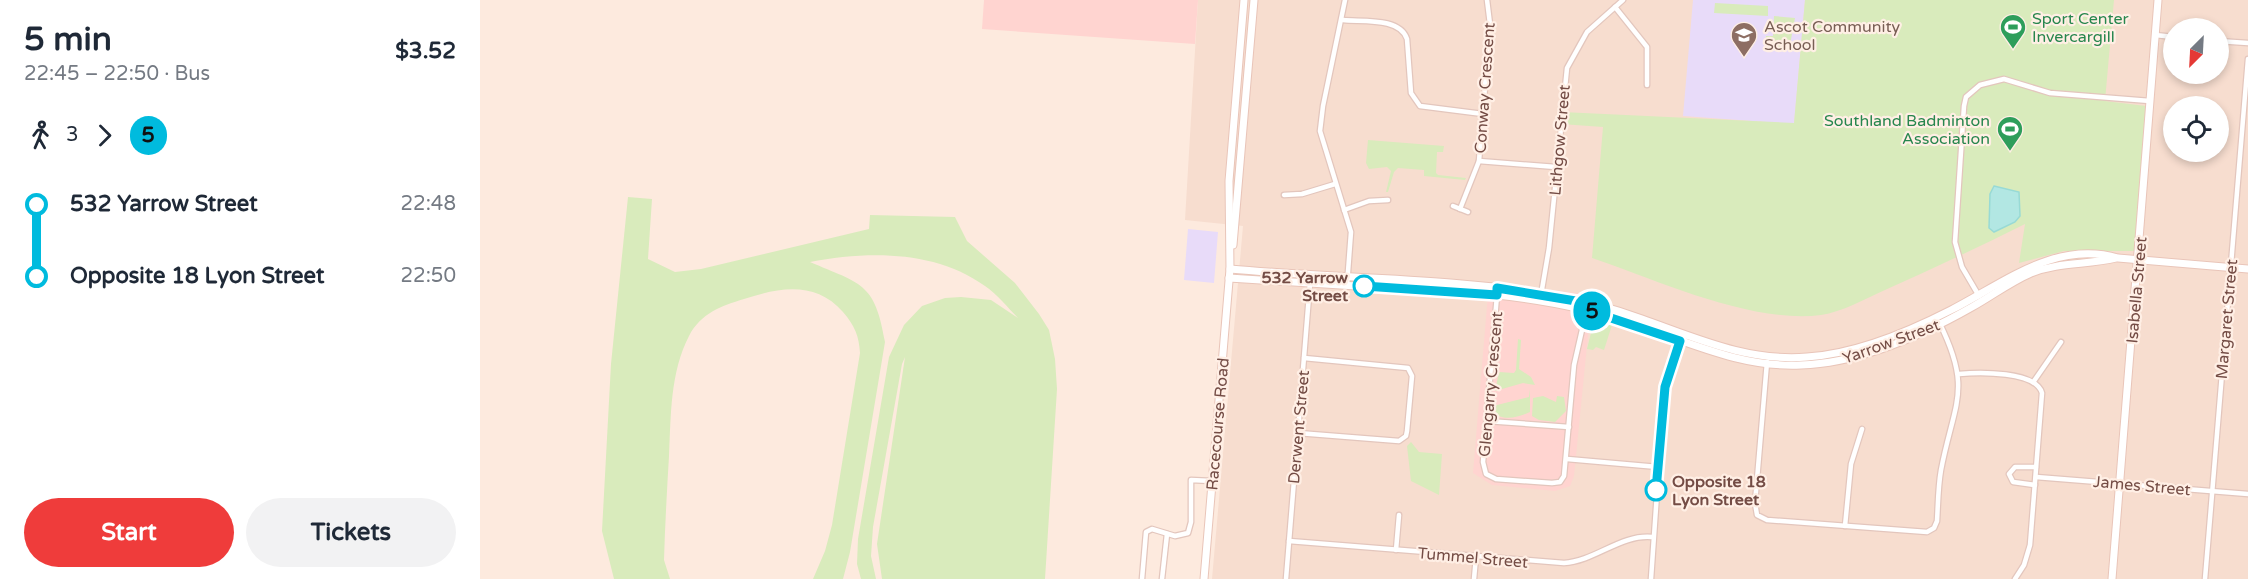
<!DOCTYPE html>
<html lang="en">
<head>
<meta charset="utf-8">
<style>
	body { margin:0; font-family:"Varela Round",sans-serif; background:#f2f2f3; color:#1f2937; height:100vh; display:flex; flex-direction:column; font-size:22px; white-space:nowrap }
	* { box-sizing:border-box; margin:0 }
	p { font-size:20px; color:#747a83 }
	.icon { flex:none; width:33px; height:33px; fill:none; stroke:currentColor; stroke-width:2; stroke-linecap:round; stroke-linejoin:round }
	.map { position:relative; flex:1; overflow:hidden }
	.drawer { display:flex; flex-direction:column; background:#fff; width:480px }
	.drawer>* { flex:none }
	.badge { padding:0 12px; border-radius:20px; font-size:21px; line-height:39px }
	.needle { width:39px; rotate:204deg }
	.fabs { position:absolute; left:1683px; top:18px; display:grid; gap:12px }
	.fabs a { display:grid; place-items:center; width:66px; height:66px; border-radius:50%; background:#fff; box-shadow:0 3px 9px #0003; font-size:30px }
	.map>.badge { position:absolute; translate:-50% -50%; box-shadow:0 0 0 3px #fff }
	.legs { display:flex; align-items:center; gap:9px; height:66px; padding:0 24px; font-size:20px }
	.legs p { margin-inline-start:auto }
	.head { display:flex; align-items:center; justify-content:space-between; height:102px; padding:0 24px }
	h1 { font-size:33px; font-weight:700; line-height:45px }
	.cta { display:flex; gap:12px; margin-top:auto; padding:12px 24px }
	.cta a { flex:1; height:69px; border-radius:36px; background:#ef3c3b; color:#fff; font-size:24px; font-weight:700; line-height:69px; text-align:center }
	.cta a+a { background:#f2f2f3; color:#1f2937 }
	ul { padding:0 24px; list-style:none }
	li { display:flex; align-items:center; gap:21px; height:72px; font-size:22px }
	li i { display:grid; place-items:center; width:9px; height:100%; margin:0 8px; background:currentColor }
	li i::after { content:''; width:15px; height:15px; margin:-8px; border:4px solid; border-radius:50%; background:#fff }
	li p { margin-inline-start:auto }
	li:first-child i { background:linear-gradient(#0000 50%,currentColor 0) }
	li:last-child i { background:linear-gradient(currentColor 50%,#0000 0) }
	main { display:flex; flex:1; min-height:0 }
	.map>svg:first-child { display:block }
	.residential { fill:#f7ddcf; fill-rule:evenodd }
	.commercial { fill:#ffd4d0 }
	.education { fill:#e8dbf9 }
	.green { fill:#d9ebbc }
	.water { fill:#b2e7e3; stroke:#98dad5; stroke-width:1.5 }
	.lines { fill:none; stroke-linecap:round; stroke-linejoin:round }
	.street-casing { stroke:#e3c6bd; stroke-width:7 }
	.secondary-casing { stroke:#e9c5b9; stroke-width:9 }
	.street { stroke:#fff; stroke-width:4.5 }
	.secondary { stroke:#fff; stroke-width:7 }
	.line-1-casing { stroke:#fff; stroke-width:14 }
	.line-1 { stroke:#00bbde; stroke-width:9 }
	.stop-1-dot { fill:#fff; stroke:#00bbde; stroke-width:3 }
	.labels { text-anchor:middle; stroke-width:4.5; stroke-linejoin:round; paint-order:stroke }
	.leisure-label { font-size:16px; fill:#27864d; stroke:#ffefe5; text-anchor:start }
	.education-label { font-size:16px; fill:#785e54; stroke:#ffefe5; text-anchor:start }
	.street-label { font-size:16px; fill:#744c45; stroke:#ffefe5 }
	.stop-label { font-size:16px; font-weight:bold; fill:#744c45; stroke:#ffefe5; text-anchor:end }
</style>
</head>
<body>
<main>
<section class="drawer">
<div class="head"><div><h1>5 min</h1><p>22:45 – 22:50 · Bus</p></div><b>$3.52</b></div>
<div class="legs"><svg class="icon" aria-label="walk" viewBox="0 0 24 24"><circle cx="13" cy="4" r="2"/><path d="M13 8l-2 6 4 7M11 14l-3 7M7 12l3-4h3l4 4"/></svg>3<svg class="icon" aria-label="forward" viewBox="0 0 24 24"><path d="M9 5l7 7-7 7"/></svg><b class="badge" style="background:#00bbde;color:#111">5</b></div>
<ul>
<li><i style="color:#00bbde"></i><b>532 Yarrow Street</b><p>22:48</p></li>
<li><i style="color:#00bbde"></i><b>Opposite 18 Lyon Street</b><p>22:50</p></li>
</ul>
<div class="cta"><a>Start</a><a>Tickets</a></div>
</section>
<div class="map">
<svg width="1768" height="579" viewBox="0 0 1768 579">
	<rect width="100%" height="100%" fill="#fdeade"/>
	<path class="residential" d="M718,0H1768V579H732L763,226L705,220ZM1694,28H1738V74H1694ZM1694,106H1738V152H1694Z"/>
	<g class="commercial">
		<path d="M504,0H718L715,44L502,29Z"/>
		<path d="M1009,282L1112,295L1094,476L1090,486L1075,491L1012,485L993,473Z"/>
	</g>
	<g class="education">
		<path d="M1213,0H1325L1314,124L1203,116Z"/>
		<path d="M708,229L738,232L734,283L704,280Z"/>
	</g>
	<g class="green">
		<path d="M1325,0H1634L1625,101L1666,106L1656,251H1584L1539,263L1545,224C1499,247 1452,269 1405,290C1385,299 1362,312 1341,315C1271,324 1177,280 1112,258L1123,127L1081,124L1082,112L1314,123Z"/>
		<path d="M1235,3L1288,6V16L1234,13Z"/>
		<path d="M1294,16L1315,18L1309,50L1285,48L1286,36H1293Z"/>
		<path d="M888,140L964,146L963,152H957L956,173L958,175L986,178L985,180L944,176V170L918,168L914,172L908,192H906L911,171L907,167L889,169L886,163Z"/>
		<path d="M148,197L172,199L168,259L195,272L221,269L389,229L390,215L475,217L487,241L535,283L559,314L569,330L575,359L577,389L565,579H402L397,544L425,357L422,364L393,527L391,556L396,579H381L377,564L378,539L409,357L424,325L442,306L465,298L481,297L511,300L538,318C528,308 517,294 505,286C455,250 388,251 330,262C381,284 395,282 405,342L370,552L363,579H333L345,551L352,525L380,353C379,336 375,326 363,312C336,281 300,287 264,299C241,306 221,313 209,336C190,373 191,415 189,456C187,490 185,525 184,560L190,579H134L122,531L131,364Z"/>
		<path d="M1114,321L1132,325L1124,350L1116,347L1113,350L1107,349Z"/>
		<path d="M1038,339L1041,340L1039,369L1051,377L1055,385L1043,383L1015,391L1019,372L1034,373L1036,370Z"/>
		<path d="M1050,389V412C1039,417 1023,422 1013,412V406L1049,397Z"/>
		<path d="M1063,396L1076,402L1077,396L1084,397L1086,411L1075,422L1059,420L1052,416L1053,398Z"/>
		<path d="M931,442L939,452L962,454L959,495L931,481L927,446Z"/>
	</g>
	<path class="water" d="M1514,186L1539,192L1540,216L1535,222L1514,232L1509,228L1510,194Z"/>
	<g class="lines">
		<g class="street-casing">
			<g id="street">
				<path d="M865,0L843,106L840,131L871,232L867,285"/>
				<path d="M1135,7L1167,47V85"/>
				<path d="M863,20C882,22 920,17 927,39L931,93L940,106L1003,114"/>
				<path d="M1675,35L1694,37"/>
				<path d="M1738,41L1768,43"/>
				<path d="M999,161L1076,167"/>
				<path d="M804,195L822,194L855,184"/>
				<path d="M973,206L988,212"/>
				<path d="M980,209L999,161L1010,24L1007,0"/>
				<path d="M864,210L889,201L908,200"/>
				<path d="M1017,295L1003,462L1006,474L1016,479L1072,483L1080,482L1084,476L1094,365L1107,308"/>
				<path d="M1061,295L1069,248L1087,68L1107,32L1143,0"/>
				<path d="M1499,296L1482,267L1475,242L1484,106L1486,97L1500,85L1524,79L1570,93L1670,101"/>
				<path d="M1287,362L1275,503L1277,515L1287,520L1447,532L1454,528L1457,521C1458,505 1458,487 1461,470C1474,402 1493,390 1459,322"/>
				<path d="M1479,374C1499,372 1556,371 1562,393L1550,545L1544,565L1535,579"/>
				<path d="M1554,381L1581,342"/>
				<path d="M1007,421L1089,427"/>
				<path d="M818,433L919,441L926,436L927,431L932,376L928,368L824,358"/>
				<path d="M1087,459L1178,467"/>
				<path d="M1556,477L1768,494"/>
				<path d="M1555,485L1533,482L1529,474L1535,467H1556"/>
				<path d="M1365,526L1371,464L1382,429"/>
				<path d="M809,541L1084,563C1115,561 1141,534 1172,537"/>
				<path d="M916,550L919,515"/>
				<path d="M662,579L666,532L672,529L695,536L708,533L711,522V480L732,481"/>
				<path d="M682,579L687,534"/>
				<path d="M806,579L830,283"/>
				<path d="M994,579L996,557"/>
				<path d="M1171,579L1184,393L1188,372L1201,339"/>
				<path d="M1725,579L1768,59"/>
			</g>
		</g>
		<g class="secondary-casing">
			<g id="secondary">
				<path d="M753,245L774,0"/>
				<path d="M750,269C858,279 969,277 1077,296C1106,301 1134,309 1162,319C1216,338 1268,362 1327,357C1376,354 1428,332 1471,310C1524,283 1575,240 1638,258L1768,269"/>
				<path d="M749,278L1017,295C1062,300 1107,308 1150,323C1207,341 1260,368 1321,365C1380,363 1441,336 1492,307C1512,296 1530,282 1551,273C1579,262 1607,265 1636,258"/>
				<path d="M724,579L750,269L749,181L764,0"/>
				<path d="M1632,579L1678,0"/>
			</g>
		</g>
		<use href="#street" class="street"/>
		<use href="#secondary" class="secondary"/>
	</g>
	<g class="lines">
		<g class="line-1-casing">
			<path id="line-1" d="M884,286L1017,295V288L1108,303L1107,310L1200,341L1185,387L1176,490"/>
		</g>
		<use href="#line-1" class="line-1"/>
	</g>
	<defs>
		<g id="stadium-pin" transform="scale(1.35)"><path d="M0 17L-7.5 6A9.5 9.5 0 1 1 7.5 6Z" fill="#2e9e5b" stroke="#ffefe5"/><path d="M0-5a6.5 5 0 1 0 0 10a6.5 5 0 1 0 0-10ZM-3.5-1.8h7v3.6h-7Z" fill="#fff"/></g>
		<g id="school-pin" transform="scale(1.35)"><path d="M0 17L-7.5 6A9.5 9.5 0 1 1 7.5 6Z" fill="#8d6e63" stroke="#ffefe5"/><path d="M0-5L7-2L0 1L-7-2ZM-4 1L0 2.5L4 1V4Q0 6-4 4Z" fill="#fff"/></g>
	</defs>
	<g fill-rule="evenodd">
		<use href="#stadium-pin" x="1533" y="27"/>
		<use href="#school-pin" x="1264" y="35"/>
		<use href="#stadium-pin" x="1530" y="129"/>
	</g>
	<g class="stop-1-dot">
		<circle cx="884" cy="286" r="10"/>
		<circle cx="1176" cy="490" r="10"/>
	</g>
	<g class="labels">
		<g class="leisure-label">
			<text x="1552" y="24">Sport Center<tspan x="1552" dy="18">Invercargill</tspan></text>
			<text x="1510" y="126" text-anchor="end">Southland Badminton<tspan x="1510" dy="18">Association</tspan></text>
		</g>
		<g class="education-label">
			<text x="1284" y="32">Ascot Community<tspan x="1284" dy="18">School</tspan></text>
		</g>
		<g class="street-label">
			<text transform="translate(1004 88) rotate(-86)" y="6">Conway Crescent</text>
			<text transform="translate(1079 140) rotate(-85)" y="6">Lithgow Street</text>
			<text transform="translate(1656 290) rotate(-85)" y="6">Isabella Street</text>
			<text transform="translate(1746 319) rotate(-85)" y="6">Margaret Street</text>
			<text transform="translate(1411 341) rotate(-20)" y="6">Yarrow Street</text>
			<text transform="translate(1010 384) rotate(-85)" y="6">Glengarry Crescent</text>
			<text transform="translate(737 424) rotate(-85)" y="6">Racecourse Road</text>
			<text transform="translate(818 427) rotate(-85)" y="6">Derwent Street</text>
			<text transform="translate(1662 485) rotate(5)" y="6">James Street</text>
			<text transform="translate(993 557) rotate(5)" y="6">Tummel Street</text>
		</g>
		<g class="stop-label">
			<text x="868" y="283">532 Yarrow<tspan x="868" dy="18">Street</tspan></text>
			<text x="1192" y="487" text-anchor="start">Opposite 18<tspan x="1192" dy="18">Lyon Street</tspan></text>
		</g>
	</g>
</svg>
<div class="fabs">
<a><svg class="needle" viewBox="-14 -14 28 28"><path d="M0-13l5 13h-10z" fill="#e53935"/><path d="M0 13l5-13h-10z" fill="#747a83"/></svg></a>
<a><svg class="icon" aria-label="locate" viewBox="0 0 24 24"><circle cx="12" cy="12" r="6"/><path d="M12 2v4M12 18v4M2 12h4M18 12h4"/></svg></a>
</div>
<b class="badge" style="left:1112px;top:311px;background:#00bbde;color:#111">5</b>
</div>
</main>
</body>
</html>
